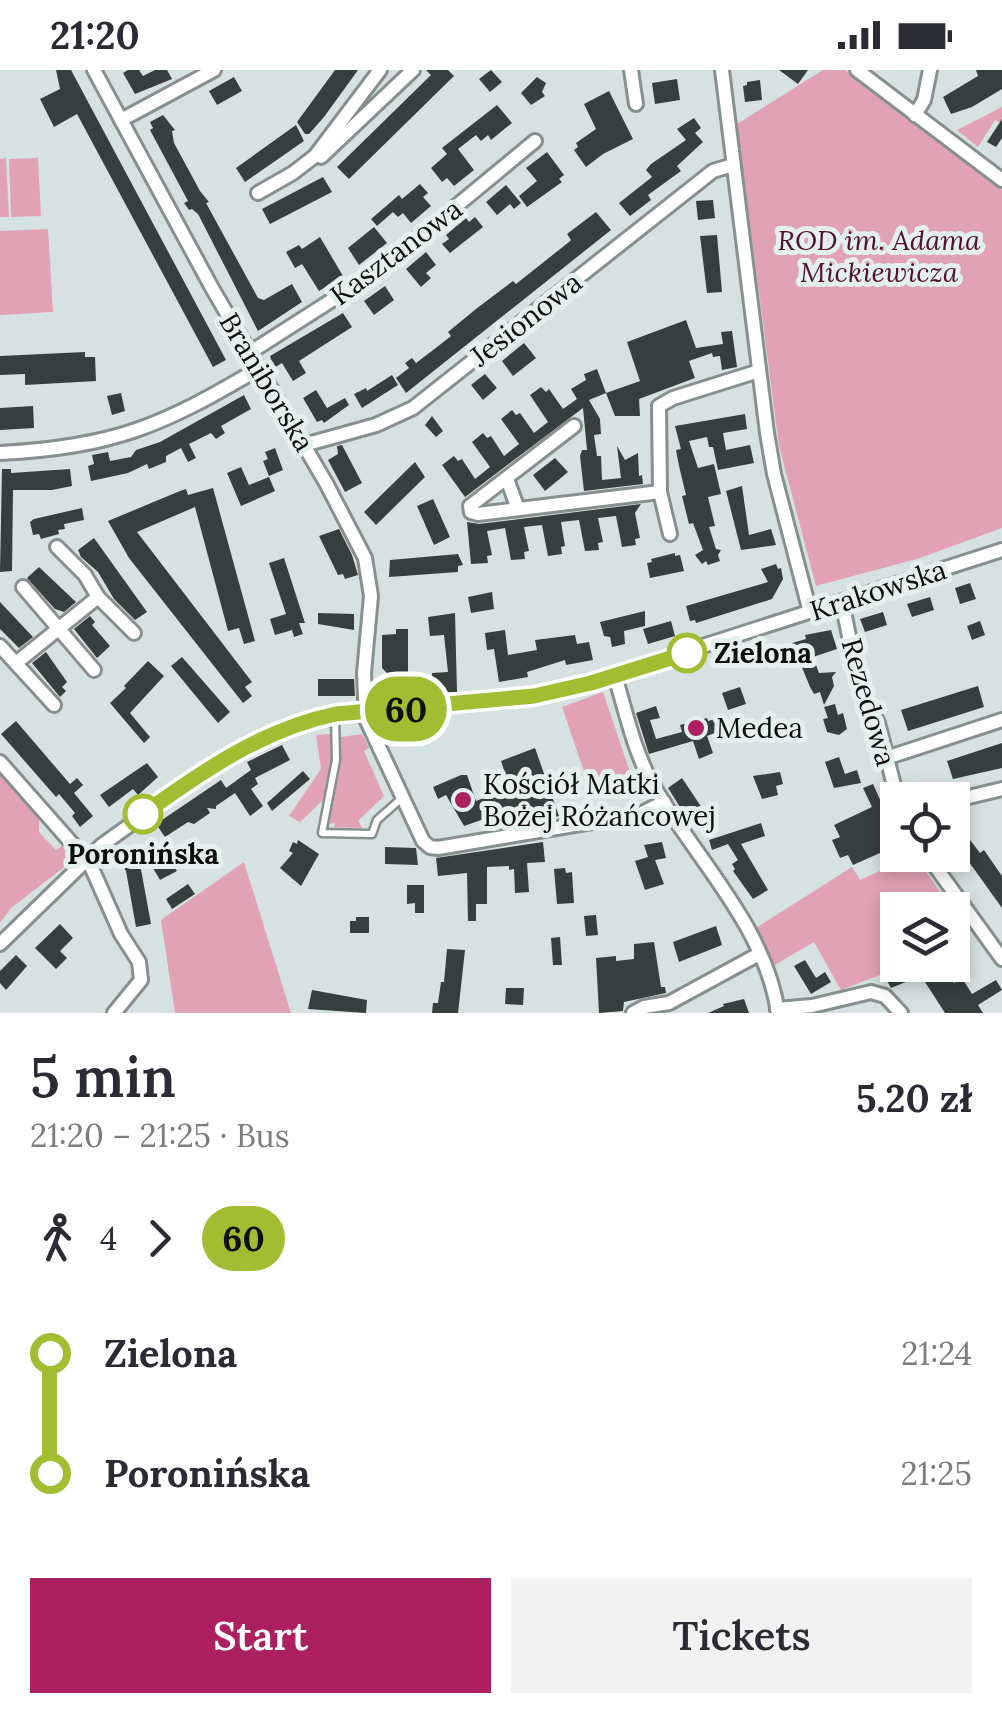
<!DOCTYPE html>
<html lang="en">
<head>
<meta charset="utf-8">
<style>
	body { margin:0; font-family:Lora,serif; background:#f2f2f3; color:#2b2b33; height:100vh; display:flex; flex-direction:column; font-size:38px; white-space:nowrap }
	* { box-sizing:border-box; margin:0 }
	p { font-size:32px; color:#7c7c81 }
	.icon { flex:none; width:55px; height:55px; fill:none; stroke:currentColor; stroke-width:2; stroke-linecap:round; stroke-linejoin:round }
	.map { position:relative; height:943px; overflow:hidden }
	.panel { display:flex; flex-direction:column; background:#fff; flex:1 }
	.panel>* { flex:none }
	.badge { padding:0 20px; border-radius:32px; font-size:35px; line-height:65px }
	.tools { position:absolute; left:880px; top:712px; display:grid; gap:20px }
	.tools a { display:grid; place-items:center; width:90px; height:90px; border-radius:0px; background:#fff; box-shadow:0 5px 15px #0003; font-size:50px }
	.map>.badge { position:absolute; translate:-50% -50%; box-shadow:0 0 0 5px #fff }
	.legs { display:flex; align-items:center; gap:15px; height:110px; padding:0 30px; font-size:32px }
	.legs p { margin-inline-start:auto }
	.head { display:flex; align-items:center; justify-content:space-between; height:170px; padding:0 30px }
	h1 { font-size:55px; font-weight:600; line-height:75px }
	.button { display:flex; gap:20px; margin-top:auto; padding:20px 30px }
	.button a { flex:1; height:115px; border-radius:0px; background:#ac205f; color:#fff; font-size:40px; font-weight:600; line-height:115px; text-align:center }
	.button a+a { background:#f2f2f3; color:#2b2b33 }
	ul { padding:0 30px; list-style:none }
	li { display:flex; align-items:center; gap:35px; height:120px; font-size:38px }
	li i { display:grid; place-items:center; width:15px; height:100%; margin:0 12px; background:currentColor }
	li i::after { content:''; width:25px; height:25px; margin:-12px; border:8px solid; border-radius:50%; background:#fff }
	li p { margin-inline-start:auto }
	li:first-child i { background:linear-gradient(#0000 50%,currentColor 0) }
	li:last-child i { background:linear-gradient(currentColor 50%,#0000 0) }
	.status { display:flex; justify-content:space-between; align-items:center; height:70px; padding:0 50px; background:#fff; direction:ltr }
	.status svg { height:28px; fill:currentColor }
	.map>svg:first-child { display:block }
	.green { fill:#e2a2b5 }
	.building { fill:#363f3e }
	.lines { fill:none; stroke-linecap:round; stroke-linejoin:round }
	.lane-casing { stroke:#85908f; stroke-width:11 }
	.street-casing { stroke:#85908f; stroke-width:18 }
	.lane { stroke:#fff; stroke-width:6 }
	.street { stroke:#fff; stroke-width:12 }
	.line-1-casing { stroke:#fff; stroke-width:22 }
	.line-1 { stroke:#a2bd31; stroke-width:15 }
	.stop-1-dot { fill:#fff; stroke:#a2bd31; stroke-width:5 }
	.poi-dot { fill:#ac205f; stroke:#e3f0ee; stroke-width:4 }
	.labels { text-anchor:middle; stroke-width:10; stroke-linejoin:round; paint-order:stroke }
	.park-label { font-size:28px; font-style:italic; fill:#540f2d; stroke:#e3f0ee }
	.street-label { font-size:28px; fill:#0a0e0d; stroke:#e3f0ee }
	.stop-label { font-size:28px; font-weight:bold; fill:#0a0e0d; stroke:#e3f0ee; text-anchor:start }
	.poi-label { font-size:28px; fill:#0a0e0d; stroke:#e3f0ee; text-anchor:start }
</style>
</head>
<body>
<div class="status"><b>21:20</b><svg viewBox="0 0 49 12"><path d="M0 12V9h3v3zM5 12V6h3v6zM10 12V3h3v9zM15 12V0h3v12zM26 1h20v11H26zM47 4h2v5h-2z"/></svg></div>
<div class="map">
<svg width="1002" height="943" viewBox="0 0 1002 943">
	<rect width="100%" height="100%" fill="#d6e2e1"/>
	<g class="green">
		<path d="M823,0H845L1002,120V458L920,488L816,516L779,376L737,54Z"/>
		<path d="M1002,37V54L995,50L978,77L957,60Z"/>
		<path d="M6,88L9,147H0V89Z"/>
		<path d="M38,88L41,146L11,147L9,89Z"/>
		<path d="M48,159L53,242L0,245V161Z"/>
		<path d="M603,622L631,705L590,719L562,637Z"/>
		<path d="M331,664L332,691L325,728L300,752L289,746L321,699L316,665Z"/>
		<path d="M362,664L369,678L364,681L384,726L358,751L362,758L334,757L335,753L329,754L341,692V667Z"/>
		<path d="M0,700L39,746V762L56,780L63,775L69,784L63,798L11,838L0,853Z"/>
		<path d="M915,785L952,840H898V895H906L841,920L814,872L773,896L754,859L852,797L860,810Z"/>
		<path d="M244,792L291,943H175L161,850Z"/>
	</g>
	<g class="building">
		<path d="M56,0H71L226,290L213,297L77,44L54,57L40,29L60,19Z"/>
		<path d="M128,0H139L143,6L155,0H167L172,9L135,24L123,3Z"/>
		<path d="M335,0H358L324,47L309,64H305L297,52Z"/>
		<path d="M426,0H448L454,6L349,109L337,97L431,5Z"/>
		<path d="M491,0L502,12L490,22L479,9Z"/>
		<path d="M779,0H808L798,14Z"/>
		<path d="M976,0H1002V19L972,37L951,44L943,27L978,6Z"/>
		<path d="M234,7L242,21L217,35L209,21Z"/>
		<path d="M537,7L546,13L542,22L545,26L531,35L521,23Z"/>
		<path d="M677,9L680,30L655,34L652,13Z"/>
		<path d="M760,10L762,30L745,32L743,16L747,15V12Z"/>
		<path d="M609,21L633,69L603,84L586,97L574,80L578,77L576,73L596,59L584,34Z"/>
		<path d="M497,35L512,53L491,70L488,65L481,71L476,65L458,79L474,100L454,116L447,108L442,112L431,98L447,84L442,78Z"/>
		<path d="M163,45L175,60L172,61L174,73L200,121L209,132L206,133L258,228L264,230L292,214L302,232L258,261L198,144L192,139L189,140L184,133L188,131L150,60L153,58L150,52Z"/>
		<path d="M694,48L701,58L695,63L703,72L677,96L681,101L648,125L651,130L630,146L619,133L652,107L646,100L651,94L686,70L677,59Z"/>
		<path d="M1002,49V68L996,77L987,72Z"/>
		<path d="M296,55L304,71L245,112L236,98Z"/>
		<path d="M547,82L564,105L559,109L562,112L527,137L519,126L537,111L526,98Z"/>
		<path d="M323,107L332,122L270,154L262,139Z"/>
		<path d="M420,114L428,123L423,127L431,136L411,153L403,143L398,147L393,142L377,156L371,149L399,125L402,129Z"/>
		<path d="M506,115L521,133L514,139L510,134L497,145L486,132Z"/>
		<path d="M713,130L715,148L698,150L696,131Z"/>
		<path d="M596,142L611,160L406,323L396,308L409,298L405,293L412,288L416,293L437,277L451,266L448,262L476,239L513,211L516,214L569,172L571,170L567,164Z"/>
		<path d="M475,147L483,157L450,183L442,174L449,169L446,165L466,148L469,152Z"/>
		<path d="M374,157L387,173L359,195L348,178Z"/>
		<path d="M717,165L722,222L707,223L700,166Z"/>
		<path d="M320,167L343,206L319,221L302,194L295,198L286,182L299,175L302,179Z"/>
		<path d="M426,182L436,195L426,203L431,208L421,217L406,199Z"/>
		<path d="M385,216L394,230L374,245L364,231Z"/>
		<path d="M343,243L352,257L299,291L306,303L293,311L282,293L274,298L270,286Z"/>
		<path d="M686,250L696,278L723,274L721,262L732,261L737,297L722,300L720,286L713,287L712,283L689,291L695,308L639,329L640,346H615L606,323L640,311L627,272Z"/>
		<path d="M524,273L536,288L513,306L502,291Z"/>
		<path d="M85,282V287H95L96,311L25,315V304L0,305V286Z"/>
		<path d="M597,299L606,323L589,330L600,349L601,364L594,365L597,386H601L602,410L621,408L617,376L625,390L638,383L639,406L642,405L643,414L584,421L580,386L582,380H587L583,338L465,427L442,395L454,386L458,391L462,389L475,409L490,397L472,372L483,363L487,368L491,366L504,386L519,374L501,349L512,340L516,345L520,343L534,363L548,352L530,325L541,317L546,322L549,319L563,339L577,329L571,319L586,310L584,304Z"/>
		<path d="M485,304L497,318L483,330L471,315Z"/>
		<path d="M392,305L398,315L362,338L354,324L366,318L367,321Z"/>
		<path d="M316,320L327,338L345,328L349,335L324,353L322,350L317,352L303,328Z"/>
		<path d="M121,323L125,341L112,345L107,326Z"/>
		<path d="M244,325L251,339L221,356L225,363L216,369L211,363L189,374L196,388L188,392L181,378L166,386V392L149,399L147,394L128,403L91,411L88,396L94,394L92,385L108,382L110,391L131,387L136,380L160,372Z"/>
		<path d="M33,336L34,358L0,360V338Z"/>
		<path d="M745,344L747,359L723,363L726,380L750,375L754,393L718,400L713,377H709L707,367L689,371L698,398L714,394L721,424L708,427L715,456L709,457L716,479L721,480L718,485L720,491L708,495L706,491L702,494L695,485L703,480L693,453L689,454L682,426L686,425L679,396L676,380L681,379L675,356Z"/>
		<path d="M432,346L443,361L436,367L425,355Z"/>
		<path d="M342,375L362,413L345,422L328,390L338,384L337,376Z"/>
		<path d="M275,378L283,400L269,406L263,391L268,389L265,382Z"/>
		<path d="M555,388L568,402L545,421L533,405Z"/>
		<path d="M415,392L425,407L376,455L364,442Z"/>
		<path d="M241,397L249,415L269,407L275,421L241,436L227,403Z"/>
		<path d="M2,399H11V403L70,399L72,416L52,420H13L12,501L0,502Z"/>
		<path d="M742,416L749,465L771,459L776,475L741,480L726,421Z"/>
		<path d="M213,418L255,571L244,574L239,558L228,561L195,437L137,462L252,612L245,617L252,626L243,633L129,488L108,451L180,421L186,419L188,425Z"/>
		<path d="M433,429L450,467L434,475L417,436Z"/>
		<path d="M641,434L635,443L640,468L635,469L636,475L622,477L616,446L598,448L603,472L598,473L599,480L585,481L579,450L561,452L565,476L561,477L562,484L548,486L542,455L524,457L529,481L524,482L525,489L511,490L505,458L487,461L492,485L487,486L488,493L471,494L467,452L479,454Z"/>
		<path d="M82,438L84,450L64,454L65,459L58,460L59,464L41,469L39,464L33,465L30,452L34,449Z"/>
		<path d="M339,459L352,485L358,505L345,509L343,504L338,505L319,466Z"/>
		<path d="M94,468L147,542L135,550L114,529L98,502L81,487L78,480Z"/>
		<path d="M675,483V486L680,485L684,501L650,508L647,493L652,492L651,489Z"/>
		<path d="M458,484L463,495L458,496V502L389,507L390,490Z"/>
		<path d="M284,488L305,553H299L303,564L294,567L292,560L275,565L270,549L286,544L269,493Z"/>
		<path d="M776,494L778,499L781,498L783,509L772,529L696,553L695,550L690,551L686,536L768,512L761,499Z"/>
		<path d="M39,497L76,532L64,542L55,539L27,508Z"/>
		<path d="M970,513L976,529L960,534L955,518Z"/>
		<path d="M492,522L494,539L471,543L468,527Z"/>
		<path d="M930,527L934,540L912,547L907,534Z"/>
		<path d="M0,532L33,567L19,578L0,559Z"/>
		<path d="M645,541V556L624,561L625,574L612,577L610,567L604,566L600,552Z"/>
		<path d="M883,542L887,555L865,562L860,549Z"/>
		<path d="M318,543L354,544V560L318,554Z"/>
		<path d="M455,543L457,622H433L432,603L448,602L444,565L430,566L428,547Z"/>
		<path d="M90,546L95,552L92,555L110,576L97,588L74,559Z"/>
		<path d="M671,551L675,566L648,574L643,559Z"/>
		<path d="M980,551L985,565L972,570L967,556Z"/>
		<path d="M396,559H408V602L387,603L382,598V565L396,564Z"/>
		<path d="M505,560L508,585L537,580L535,570L575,565L577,574L589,572L593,590L566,595L565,590L527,602L528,607L499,612L494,579L487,580L485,563Z"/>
		<path d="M831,560L837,579L813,587L819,603L836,602L832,607L834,616L824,635L820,622L814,624L810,617L792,573L806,569L805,565Z"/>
		<path d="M46,582L67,612L62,617L66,621L60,627L32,593Z"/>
		<path d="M182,587L230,642L218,653L171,596Z"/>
		<path d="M148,591L164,606L130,643L150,667L144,673L110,633L126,618L124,616Z"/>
		<path d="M318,609H354L355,626H318Z"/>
		<path d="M978,616L984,637L908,661L901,640Z"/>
		<path d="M740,617L746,634L728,640L722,623Z"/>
		<path d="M835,634L838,645L843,643L847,659L839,665L827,662L823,649L828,648L824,637Z"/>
		<path d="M656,636L660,648L650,650L656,669L682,662L680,655L707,648L708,651L726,646L730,657L707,666L713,683L699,689L693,671L649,684L636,643Z"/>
		<path d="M16,651L70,714L77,708L83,715L74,723L93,746L80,757L72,746L75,743L59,724L56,727L1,664Z"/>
		<path d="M1002,673V698L953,709L947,691Z"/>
		<path d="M282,675L290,690L255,708L258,714L251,719L263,736L250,746L235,723L216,736V739L207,738L210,743L194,754L188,752L165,767L156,754L221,710L226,718L251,700L247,692Z"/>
		<path d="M535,678L559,746L522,754L520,747L489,759L484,749L464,756L446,725L438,729L433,717L461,705H467L476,731L510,718L501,691Z"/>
		<path d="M839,687L845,704L857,700L861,713L834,718L825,692Z"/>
		<path d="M147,693L158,707L138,725L133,719L109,737L100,725Z"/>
		<path d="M303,701L310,709L272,741L267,733Z"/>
		<path d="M780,702L783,714L776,716L778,725L762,729L753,706Z"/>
		<path d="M682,708L702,738L687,748L668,718Z"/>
		<path d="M873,714L891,754L881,759L889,779L853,795L848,785L840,788L832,770L840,767L834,755L872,737L863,718Z"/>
		<path d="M952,746L980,783L984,780L1002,806V838L969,792L965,794L952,777Z"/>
		<path d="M761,753L765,766L741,774L768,820L753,829L733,801L735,799L732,794L738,790L728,774L712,780L709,770Z"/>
		<path d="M298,770L319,784L301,816L280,798L293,783L289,781L293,772L297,774Z"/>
		<path d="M543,772L545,792L527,793L529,822L515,823L514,799L509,800V796L487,797V834H476V851H468L467,803L438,806L436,788Z"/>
		<path d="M662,772L666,788L655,790L664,814L645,820L635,791L648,787L644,775Z"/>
		<path d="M385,777L416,778L418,795L385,794Z"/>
		<path d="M130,782L140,794L151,854L136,857L126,801L119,792Z"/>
		<path d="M167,783L177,801L160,810L150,793Z"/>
		<path d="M565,798L566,803L572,802L574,833L557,834L554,799Z"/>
		<path d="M188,814L195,824L172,839L166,829Z"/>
		<path d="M407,815H424V843H415V833L407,834Z"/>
		<path d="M596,845L598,865L586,866L584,846Z"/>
		<path d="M356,847H369V863H350V851H356Z"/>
		<path d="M60,854L73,868L60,881L67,888L56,899L35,878Z"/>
		<path d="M716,856L722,875L679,892L673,872Z"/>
		<path d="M560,867L562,895H553L551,868Z"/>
		<path d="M654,872L661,917H665L666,923L624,932L623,941L599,943L596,888L616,886V891L634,889V874Z"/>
		<path d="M447,879L465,880L458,943H432L433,933H438L441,912H444Z"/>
		<path d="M16,885L27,896L6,920L0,913V901Z"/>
		<path d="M805,890L816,908L825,902L831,912L811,924L794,896Z"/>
		<path d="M918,895L923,905L891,918L886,909Z"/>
		<path d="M945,899L954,913L962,908L972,924L996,910L1002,920L978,935L983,943H945L925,912L932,903L938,904Z"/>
		<path d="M506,918H524L523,935L505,934Z"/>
		<path d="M312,920L367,930L366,943L308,939Z"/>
		<path d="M744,929L749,943H708L724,936L723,934Z"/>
	</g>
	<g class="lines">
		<g class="lane-casing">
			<path id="lane" d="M335,646L336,690L322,763L372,764L377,750L402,728"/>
		</g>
		<g class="street-casing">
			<g id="street">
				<path d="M94,0L212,218L326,413L365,488L371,526L364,603L366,649L423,771L430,777L438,778L640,744L664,732"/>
				<path d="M631,0L636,34"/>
				<path d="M722,0L767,363L774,404L810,542"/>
				<path d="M857,0L1002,110"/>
				<path d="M915,45L924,30L930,0"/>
				<path d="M121,50L214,0"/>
				<path d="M321,87L413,0"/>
				<path d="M258,123L293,103L315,86L380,0"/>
				<path d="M249,283L379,200L535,71"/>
				<path d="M574,356L470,436L471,442L478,444L660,422"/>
				<path d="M304,375L376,355L413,338L713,101L733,95"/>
				<path d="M0,383C114,377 162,356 258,299"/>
				<path d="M507,409L518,439"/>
				<path d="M670,464L660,422L659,336L673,328L759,301"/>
				<path d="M57,477L85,505L98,527"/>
				<path d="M23,517L94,600"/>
				<path d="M842,532L859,615L878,653L898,731"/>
				<path d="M0,576L54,635"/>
				<path d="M16,593L98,527L134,563"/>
				<path d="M615,606C626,642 634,682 653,715C695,788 766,857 778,943"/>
				<path d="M886,688L1002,650"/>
				<path d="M0,692L90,794L121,864L139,892L141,910L114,943"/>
				<path d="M952,731L1002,719"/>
				<path d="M927,785L1002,889"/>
				<path d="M0,874L102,775L198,706L267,666L335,644L493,631L572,618L1002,480"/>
				<path d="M777,939L812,936L871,922L885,926L901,943"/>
				<path d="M633,943L644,937L669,933L759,884"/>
			</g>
		</g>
		<use href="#lane" class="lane"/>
		<use href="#street" class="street"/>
	</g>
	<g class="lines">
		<g class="line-1-casing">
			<path id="line-1" d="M143,744C203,701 263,659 336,644L534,626L591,613L687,583"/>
		</g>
		<use href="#line-1" class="line-1"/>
	</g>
	<g class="stop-1-dot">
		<circle cx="687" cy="583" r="18"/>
		<circle cx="143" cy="744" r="18"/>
	</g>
	<g class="poi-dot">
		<circle cx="696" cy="658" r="10"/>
		<circle cx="463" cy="730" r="10"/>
	</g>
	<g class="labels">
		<g class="park-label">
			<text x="879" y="180">ROD im. Adama<tspan x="879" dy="32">Mickiewicza</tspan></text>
		</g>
		<g class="street-label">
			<text transform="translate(396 182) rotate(-37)" y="10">Kasztanowa</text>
			<text transform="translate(526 249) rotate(-38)" y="10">Jesionowa</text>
			<text transform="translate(267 312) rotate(59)" y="10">Braniborska</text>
			<text transform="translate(878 520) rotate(-18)" y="10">Krakowska</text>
			<text transform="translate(869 632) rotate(74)" y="10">Rezedowa</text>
		</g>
		<g class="stop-label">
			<text x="714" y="593">Zielona</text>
			<text x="143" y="794" text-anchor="middle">Poronińska</text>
		</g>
		<g class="poi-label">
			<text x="716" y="668">Medea</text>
			<text x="483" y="724">Kościół Matki<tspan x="483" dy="32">Bożej Różańcowej</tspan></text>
		</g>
	</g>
</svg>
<div class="tools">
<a><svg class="icon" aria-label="locate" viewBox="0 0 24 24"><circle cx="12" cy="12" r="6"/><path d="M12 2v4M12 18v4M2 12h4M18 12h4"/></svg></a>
<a><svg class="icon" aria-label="layers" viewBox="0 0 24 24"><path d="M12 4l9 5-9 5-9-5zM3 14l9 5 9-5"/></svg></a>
</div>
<b class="badge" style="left:406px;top:639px;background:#a2bd31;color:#111">60</b>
</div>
<section class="panel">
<div class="head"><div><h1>5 min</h1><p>21:20 – 21:25 · Bus</p></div><b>5.20 zł</b></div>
<div class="legs"><svg class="icon" aria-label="walk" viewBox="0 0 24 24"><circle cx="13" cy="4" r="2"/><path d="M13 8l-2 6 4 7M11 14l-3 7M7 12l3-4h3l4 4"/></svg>4<svg class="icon" aria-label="forward" viewBox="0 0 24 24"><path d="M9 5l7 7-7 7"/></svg><b class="badge" style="background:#a2bd31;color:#111">60</b></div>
<ul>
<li><i style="color:#a2bd31"></i><b>Zielona</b><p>21:24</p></li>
<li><i style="color:#a2bd31"></i><b>Poronińska</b><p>21:25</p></li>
</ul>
<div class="button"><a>Start</a><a>Tickets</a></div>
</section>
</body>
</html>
